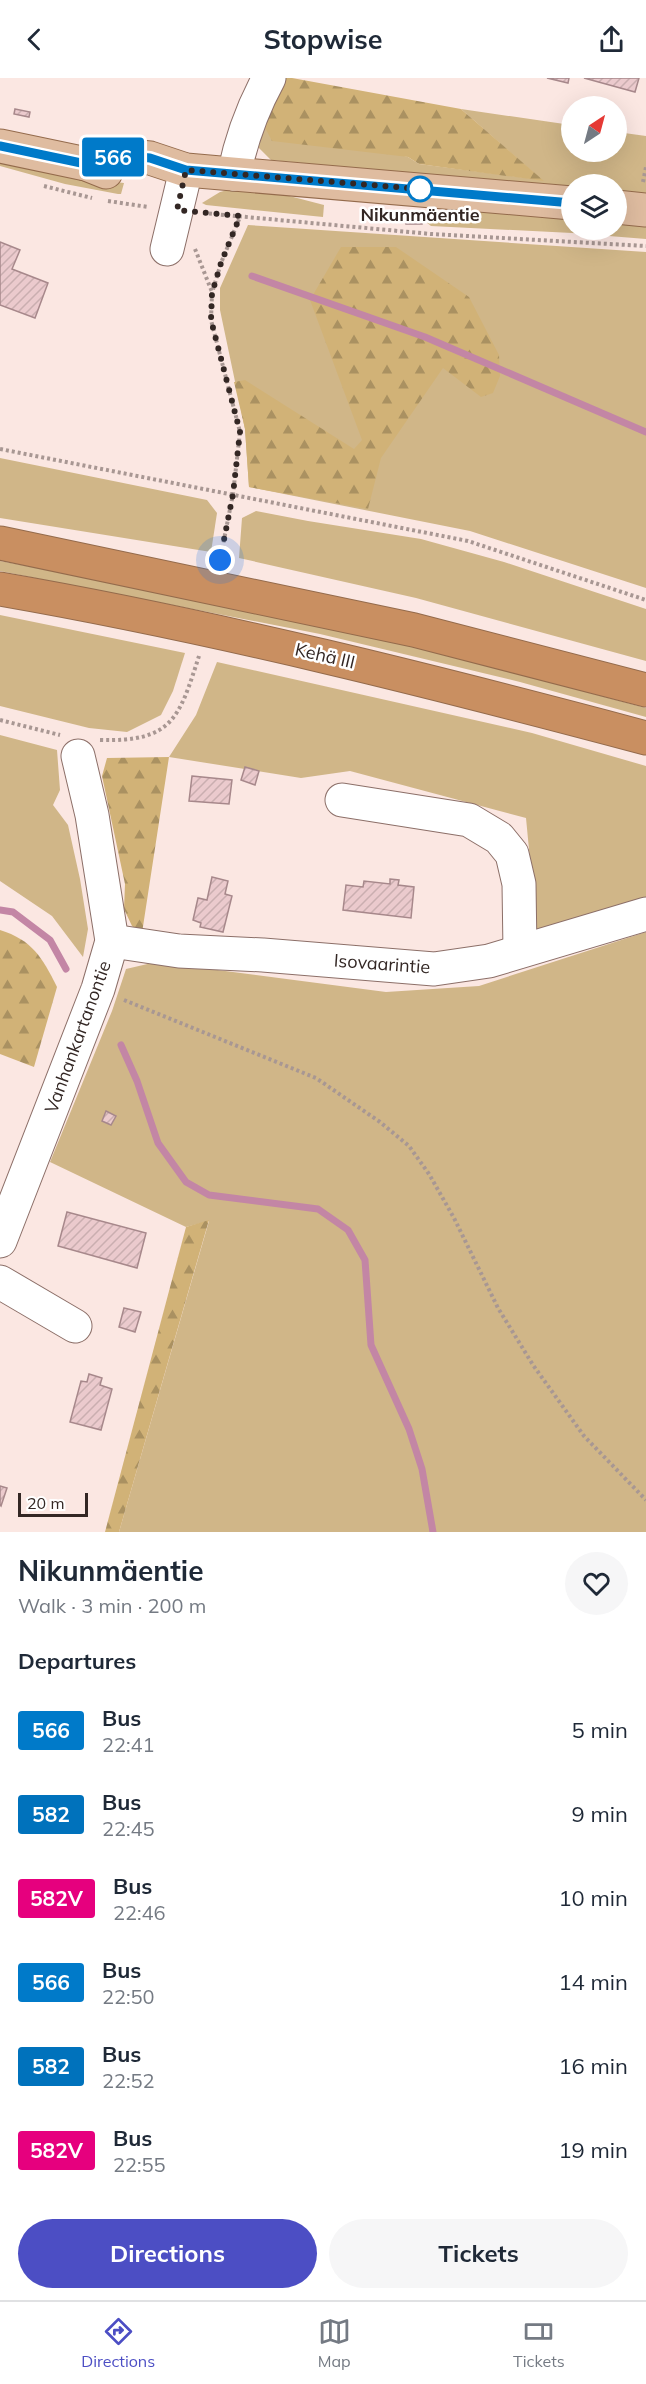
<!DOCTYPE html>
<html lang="en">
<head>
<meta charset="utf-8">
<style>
	body { margin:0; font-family:Mulish,sans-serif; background:#f6f6f7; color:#1f2937; height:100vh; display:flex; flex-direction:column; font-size:22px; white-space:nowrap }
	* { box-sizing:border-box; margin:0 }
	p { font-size:20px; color:#747a83 }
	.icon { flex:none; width:33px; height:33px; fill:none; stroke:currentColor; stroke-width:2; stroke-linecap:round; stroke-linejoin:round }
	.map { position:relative; height:1454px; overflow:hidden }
	.details { display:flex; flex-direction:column; background:#fff; flex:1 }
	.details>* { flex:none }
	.badge { padding:0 12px; border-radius:4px; font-size:21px; line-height:39px }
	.needle { width:39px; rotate:36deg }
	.controls { position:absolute; left:561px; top:18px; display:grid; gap:12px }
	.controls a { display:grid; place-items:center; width:66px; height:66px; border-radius:50%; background:#fff; box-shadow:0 6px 24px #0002; font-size:30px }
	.scale { position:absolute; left:18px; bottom:15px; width:70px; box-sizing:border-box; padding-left:6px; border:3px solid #332724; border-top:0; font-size:16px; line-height:21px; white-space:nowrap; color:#332724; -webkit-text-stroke:4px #fff; paint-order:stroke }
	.you { position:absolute; width:30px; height:30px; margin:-15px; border:4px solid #fff; border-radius:50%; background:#1a73e8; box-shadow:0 0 0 9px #1a73e833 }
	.map>.badge { position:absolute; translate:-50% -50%; box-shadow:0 0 0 3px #fff }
	h2 { padding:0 18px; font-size:22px; line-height:54px }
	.round { display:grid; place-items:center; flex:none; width:63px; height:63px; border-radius:32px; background:#f6f6f7 }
	.overview { display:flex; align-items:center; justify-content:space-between; height:102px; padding:0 18px }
	h1 { font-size:28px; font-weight:700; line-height:45px }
	.action { display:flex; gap:12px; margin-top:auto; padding:12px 18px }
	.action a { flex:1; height:69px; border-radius:36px; background:#4c4ec4; color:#fff; font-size:24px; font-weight:700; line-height:69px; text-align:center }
	.action a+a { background:#f6f6f7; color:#1f2937 }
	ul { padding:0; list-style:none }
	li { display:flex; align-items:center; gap:18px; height:84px; padding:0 18px }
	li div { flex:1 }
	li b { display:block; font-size:22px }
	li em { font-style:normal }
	li .badge { min-width:66px; font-weight:700; text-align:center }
	header { display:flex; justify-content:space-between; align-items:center; height:78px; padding:0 18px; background:#fff; font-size:27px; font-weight:700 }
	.dock { display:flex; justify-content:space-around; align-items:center; height:84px; border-top:2px solid #e0e1e3; background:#fff; font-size:16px; color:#747a83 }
	.dock a { display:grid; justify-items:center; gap:3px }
	.dock .selected { color:#4c4ec4 }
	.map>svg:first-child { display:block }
	.green { fill:#d0b688 }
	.forest { fill:url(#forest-firs) }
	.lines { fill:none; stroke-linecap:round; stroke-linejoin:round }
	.stream { stroke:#c386a5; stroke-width:7 }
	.building { fill:url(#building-hatch); stroke:#a7888b; stroke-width:1.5 }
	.minor-casing { stroke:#8c6f68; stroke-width:35 }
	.major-casing { stroke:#946b4c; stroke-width:35 }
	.highway-casing { stroke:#946b4c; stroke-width:35 }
	.path { stroke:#a89793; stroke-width:4; stroke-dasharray:3 3; stroke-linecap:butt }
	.minor { stroke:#fff; stroke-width:33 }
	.major { stroke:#dfbca0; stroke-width:33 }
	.highway { stroke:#c98f61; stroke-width:33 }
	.line-casing { stroke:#fff; stroke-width:14 }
	.line { stroke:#007ac9; stroke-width:9 }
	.walk { stroke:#332724; stroke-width:6; stroke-dasharray:0 10.8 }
	.stop-dot { fill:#fff; stroke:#007ac9; stroke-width:3 }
	.labels { text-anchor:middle; stroke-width:5; stroke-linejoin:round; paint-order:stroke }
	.stop-label { font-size:18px; font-weight:bold; fill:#332724; stroke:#fff }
	.street-label { font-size:18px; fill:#332724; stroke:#fff }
</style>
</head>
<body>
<header><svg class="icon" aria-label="back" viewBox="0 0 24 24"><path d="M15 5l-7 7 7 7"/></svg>Stopwise<svg class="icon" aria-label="share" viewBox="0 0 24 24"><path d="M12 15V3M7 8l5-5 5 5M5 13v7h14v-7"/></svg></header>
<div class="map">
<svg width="646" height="1454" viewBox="0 0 646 1454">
	<defs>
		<pattern id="forest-firs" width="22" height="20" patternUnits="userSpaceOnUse" patternTransform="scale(1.5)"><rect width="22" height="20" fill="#d1b277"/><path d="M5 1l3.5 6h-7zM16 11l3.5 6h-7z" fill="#aa9161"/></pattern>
		<pattern id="building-hatch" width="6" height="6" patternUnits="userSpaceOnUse" patternTransform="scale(1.5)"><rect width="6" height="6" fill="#ebcacd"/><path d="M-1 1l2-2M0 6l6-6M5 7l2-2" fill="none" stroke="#caaeb0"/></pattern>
	</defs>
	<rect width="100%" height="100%" fill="#fbe7e2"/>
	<g class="green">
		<path d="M461,31L571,47L572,74H616L617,54L646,58V118L617,115L616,106H572L571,111L271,82L258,69L260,40L408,79L419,86L542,102Z"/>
		<path d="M0,81L75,99L124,105L121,116H118L65,106L0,88Z"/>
		<path d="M231,111L274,114L324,127L323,139L206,127L202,125L220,114Z"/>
		<path d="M468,129L571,139L572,152H616L617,143L646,145V161L572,155L431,148L426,144L427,136H436Z"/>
		<path d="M248,147L646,174V510L470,453L249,409L245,351L220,232V210Z"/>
		<path d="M0,380L207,422L217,435L211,474L0,440Z"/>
		<path d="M256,433L308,443L421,461L504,484L646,531V583L416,520L239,480L242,440Z"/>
		<path d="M0,483C109,503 217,524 325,548C433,572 539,601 646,630V639L520,604L320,556L0,493Z"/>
		<path d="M0,537L185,575L173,613L161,637L127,654L89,650L0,628Z"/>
		<path d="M217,584L532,655L646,688V820L537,855L526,740L350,693L301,700L169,679L196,637Z"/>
		<path d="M0,657L57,672L60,712L53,727L68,747L80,801L88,851L83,879L52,838L0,803Z"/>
		<path d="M646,854V1454H119L209,1143L186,1149L50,1084L112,933L126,891L156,884L386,914L479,908Z"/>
	</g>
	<g class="forest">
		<path d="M276,0H292L461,31L544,103L419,86L408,79L272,63L260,40Z"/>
		<path d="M341,169H396L469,219L499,277L500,298L493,315L481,319L443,290L381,380L368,431L249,409L245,351L234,304L245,302L354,371L362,362L310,222Z"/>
		<path d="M169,679L142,855L132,848L124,831L125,806L102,698L107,680Z"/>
		<path d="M0,852C32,862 42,879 57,909L34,989L0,976Z"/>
		<path d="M209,1142L119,1454H105L186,1149Z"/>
	</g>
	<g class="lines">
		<g class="stream">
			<path d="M252,198L425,259L646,354"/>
			<path d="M0,832L13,834L50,862L66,891"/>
			<path d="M121,967L137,1003L158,1065L186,1104L209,1117L318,1131L348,1152L365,1182L371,1267L409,1351L422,1391L433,1454"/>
		</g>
	</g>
	<g class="building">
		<path d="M547,0H569L568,5Z"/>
		<path d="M584,0H639L635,14Z"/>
		<path d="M15,31L30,34L29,39L14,36Z"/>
		<rect x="406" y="140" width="16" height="6"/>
		<path d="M0,164L20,172L12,191L48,205L35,240L0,227Z"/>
		<path d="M245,689L259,693L255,707L241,702Z"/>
		<path d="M192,698L232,702L229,726L189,723Z"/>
		<path d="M212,799L228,803L225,816L232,818L223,854L200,849L201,845L193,842L198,820L207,822Z"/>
		<path d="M390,801L399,802L398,807L414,809L411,840L343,832L346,807L363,809L364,803L390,806Z"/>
		<path d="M106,1033L116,1038L111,1047L102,1043Z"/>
		<path d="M67,1134L146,1155L137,1190L58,1168Z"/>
		<path d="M124,1230L141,1234L135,1254L119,1249Z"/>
		<path d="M89,1296L102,1300L100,1307L112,1311L101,1352L70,1344L81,1303L87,1304Z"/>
		<path d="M0,1408L7,1410L1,1428L0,1427Z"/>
	</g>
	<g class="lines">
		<g class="minor-casing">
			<g id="minor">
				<path d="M234,96C241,62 252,31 269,0"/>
				<path d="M167,171L186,92"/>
				<path d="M342,722L469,742L499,760L512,776L519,806L520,873"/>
				<path d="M112,863L179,873L263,877L434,891L489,883L646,836"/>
				<path d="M0,1163L98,911L112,863L92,737L78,678"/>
				<path d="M0,1204L75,1248"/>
			</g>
		</g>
		<g class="major-casing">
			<g id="major">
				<path d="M0,68L86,86L106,94"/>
				<path d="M86,86L120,77L150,80L186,92L572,125"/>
				<path d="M616,129L646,132"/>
			</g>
		</g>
		<g class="highway-casing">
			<g id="highway">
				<path d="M0,465L414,552L646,612"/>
				<path d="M0,511C218,549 432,603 646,660"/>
			</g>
		</g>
		<g class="path">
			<path d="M643,104L646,89"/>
			<path d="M44,108L92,120"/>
			<path d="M108,123L148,129"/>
			<path d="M203,135L431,156L646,168"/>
			<path d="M195,171L212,214"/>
			<path d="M0,371L468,463L646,522"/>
			<path d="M220,482L233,416L240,354L211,242L212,215L221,185L240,139"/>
			<path d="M0,642L60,657"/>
			<path d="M100,662C173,664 179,640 199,578"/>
			<path d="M124,922L316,1000L380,1044L409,1068L429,1096L454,1140L498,1230L533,1287L584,1358L646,1422"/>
		</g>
		<use href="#minor" class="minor"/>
		<use href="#major" class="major"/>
		<use href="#highway" class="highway"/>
	</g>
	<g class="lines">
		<g class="line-casing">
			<path id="line" d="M0,68L86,86L120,77L150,80L186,92L572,125"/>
		</g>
		<use href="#line" class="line"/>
		<path class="walk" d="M220,482L233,416L240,354L211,242L212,215L221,185L240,138L177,132L186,92L420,111"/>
	</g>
	<circle class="stop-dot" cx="420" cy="111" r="12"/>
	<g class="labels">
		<g class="stop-label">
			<text x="420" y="143">Nikunmäentie</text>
		</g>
		<g class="street-label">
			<text transform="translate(325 578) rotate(13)" y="6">Kehä III</text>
			<text transform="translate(382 886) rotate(4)" y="6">Isovaarintie</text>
			<text transform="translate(78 959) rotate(-70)" y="6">Vanhankartanontie</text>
		</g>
	</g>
</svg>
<div class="controls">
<a><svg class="needle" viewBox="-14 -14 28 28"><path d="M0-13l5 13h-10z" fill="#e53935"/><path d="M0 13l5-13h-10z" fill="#747a83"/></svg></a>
<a><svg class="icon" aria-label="layers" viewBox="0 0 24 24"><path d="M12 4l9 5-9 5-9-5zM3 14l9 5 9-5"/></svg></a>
</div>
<div class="scale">20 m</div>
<div class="you" style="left:220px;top:482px"></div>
<b class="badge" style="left:113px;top:79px;background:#007ac9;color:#fff">566</b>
</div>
<section class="details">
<div class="overview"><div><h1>Nikunmäentie</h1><p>Walk · 3 min · 200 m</p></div><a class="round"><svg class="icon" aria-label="heart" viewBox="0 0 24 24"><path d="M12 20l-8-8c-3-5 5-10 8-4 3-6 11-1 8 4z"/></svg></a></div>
<h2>Departures</h2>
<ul>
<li><span class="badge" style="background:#007ac9;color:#fff">566</span><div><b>Bus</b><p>22:41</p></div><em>5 min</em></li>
<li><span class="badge" style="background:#0072bc;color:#fff">582</span><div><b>Bus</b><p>22:45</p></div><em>9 min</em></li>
<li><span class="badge" style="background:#e6007e;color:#fff">582V</span><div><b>Bus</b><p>22:46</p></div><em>10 min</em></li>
<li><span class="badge" style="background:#007ac9;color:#fff">566</span><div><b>Bus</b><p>22:50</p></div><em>14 min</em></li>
<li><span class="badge" style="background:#0072bc;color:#fff">582</span><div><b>Bus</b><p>22:52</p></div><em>16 min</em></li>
<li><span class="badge" style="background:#e6007e;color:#fff">582V</span><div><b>Bus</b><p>22:55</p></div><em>19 min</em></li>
</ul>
<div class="action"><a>Directions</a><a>Tickets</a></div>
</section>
<nav class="dock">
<a class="selected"><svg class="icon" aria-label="directions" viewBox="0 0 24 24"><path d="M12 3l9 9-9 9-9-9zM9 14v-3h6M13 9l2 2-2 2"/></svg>Directions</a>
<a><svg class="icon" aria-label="map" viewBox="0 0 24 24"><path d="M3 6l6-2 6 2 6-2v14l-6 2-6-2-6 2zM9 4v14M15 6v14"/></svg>Map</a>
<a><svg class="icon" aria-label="tickets" viewBox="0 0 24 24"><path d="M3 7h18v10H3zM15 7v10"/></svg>Tickets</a>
</nav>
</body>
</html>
